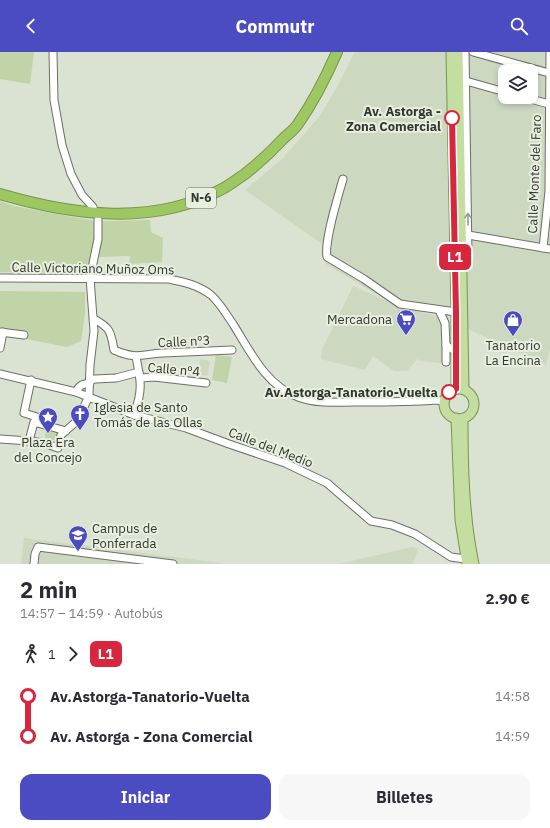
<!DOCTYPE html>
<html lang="es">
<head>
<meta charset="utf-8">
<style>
	body { margin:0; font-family:"IBM Plex Sans",sans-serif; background:#f7f7f7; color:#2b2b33; height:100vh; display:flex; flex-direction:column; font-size:15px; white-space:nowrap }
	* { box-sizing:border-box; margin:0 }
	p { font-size:13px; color:#7c7c81 }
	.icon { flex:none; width:22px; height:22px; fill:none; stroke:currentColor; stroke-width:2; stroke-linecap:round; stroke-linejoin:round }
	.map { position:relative; height:512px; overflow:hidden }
	.details { display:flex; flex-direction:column; background:#fff; flex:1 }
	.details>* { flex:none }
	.badge { padding:0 8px; border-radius:6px; font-size:14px; line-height:26px }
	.buttons { position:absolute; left:498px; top:12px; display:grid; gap:8px }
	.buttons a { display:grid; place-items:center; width:40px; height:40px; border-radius:8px; background:#fff; box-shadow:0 2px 6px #0003; font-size:20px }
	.map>.badge { position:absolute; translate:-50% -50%; box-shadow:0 0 0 2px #fff }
	.legs { display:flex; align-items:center; gap:6px; height:44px; padding:0 20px; font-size:13px }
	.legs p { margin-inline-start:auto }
	.overview { display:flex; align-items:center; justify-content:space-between; height:68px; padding:0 20px }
	h1 { font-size:22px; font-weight:700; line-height:30px }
	.button { display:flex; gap:8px; margin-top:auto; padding:8px 20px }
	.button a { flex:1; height:46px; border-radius:12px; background:#4c4cc2; color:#fff; font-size:16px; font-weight:700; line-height:46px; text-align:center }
	.button a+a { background:#f7f7f7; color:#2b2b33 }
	ul { padding:0 20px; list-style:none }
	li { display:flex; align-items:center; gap:14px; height:40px; font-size:15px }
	li i { display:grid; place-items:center; width:6px; height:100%; margin:0 5px; background:currentColor }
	li i::after { content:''; width:10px; height:10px; margin:-5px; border:3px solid; border-radius:50%; background:#fff }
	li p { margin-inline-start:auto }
	li:first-child i { background:linear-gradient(#0000 50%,currentColor 0) }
	li:last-child i { background:linear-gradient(currentColor 50%,#0000 0) }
	header { display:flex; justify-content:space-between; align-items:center; height:52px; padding:0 20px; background:#4c4cc2; color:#fff; font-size:18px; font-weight:700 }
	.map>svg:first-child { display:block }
	.built { fill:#cdd8c1; fill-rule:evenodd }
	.green { fill:#c0d4a8 }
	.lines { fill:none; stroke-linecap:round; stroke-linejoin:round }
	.minor-casing { stroke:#6a7162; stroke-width:9 }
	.major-casing { stroke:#78944f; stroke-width:11 }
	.highway-casing { stroke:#78944f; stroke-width:12 }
	.minor { stroke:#fff; stroke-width:7 }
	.major { stroke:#c4dda0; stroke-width:9 }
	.highway { stroke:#9dc760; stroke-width:10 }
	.oneway { stroke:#999a97 }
	.line-1-casing { stroke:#fff; stroke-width:9 }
	.line-1 { stroke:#d7263d; stroke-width:6 }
	.stop-1-dot { fill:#fff; stroke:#d7263d; stroke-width:2 }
	.labels { text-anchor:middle; stroke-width:4; stroke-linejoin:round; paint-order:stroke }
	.shield { fill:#e7efde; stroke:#696e64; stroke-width:1 }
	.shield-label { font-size:12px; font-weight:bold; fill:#33362f }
	.stop-label { font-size:13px; font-weight:bold; fill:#33362f; stroke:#e7efde; text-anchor:end }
	.street-label { font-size:13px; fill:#33362f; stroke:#e7efde }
	.poi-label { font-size:13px; fill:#33362f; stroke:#e7efde }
</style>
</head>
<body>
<header><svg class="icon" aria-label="back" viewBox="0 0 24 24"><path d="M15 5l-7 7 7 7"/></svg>Commutr<svg class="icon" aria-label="search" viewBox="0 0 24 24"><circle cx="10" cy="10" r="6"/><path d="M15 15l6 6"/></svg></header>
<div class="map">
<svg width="550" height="512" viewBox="0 0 550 512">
	<rect width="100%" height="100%" fill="#dae2d1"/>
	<g class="built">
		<path d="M355,0H550V297L546,313L470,278L451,265L399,254L436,264L449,265L450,312L421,309L417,307L407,319H394L373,304L365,318L321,307L322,298L353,234L391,251L326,212L322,203V192L245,138L283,106L319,65L337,35ZM505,19H531V45H505Z"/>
		<path d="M200,307L210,309L208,322L206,324L198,322Z"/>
		<path d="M24,486L167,504L228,512H21Z"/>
		<path d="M413,495L418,497L413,512H338Z"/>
	</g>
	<g class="green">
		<path d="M0,0H34L30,32L0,27Z"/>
		<path d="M0,149L14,154L95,169L96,192L90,221L0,220Z"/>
		<path d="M150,168L151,180L163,186L162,210L129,212L130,204L99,205L101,169Z"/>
		<path d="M0,239L85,240V262L81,289L67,295L26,287V281L0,276Z"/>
		<path d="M216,303L232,305L227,331L212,328Z"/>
		<path d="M46,377L59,379L57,389L45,387Z"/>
	</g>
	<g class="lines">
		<g class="minor-casing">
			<g id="minor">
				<path d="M53,0L54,48L62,93L71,122L82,143L93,155"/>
				<path d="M465,0L468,206"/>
				<path d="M473,0L549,21"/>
				<path d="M466,29L505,40"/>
				<path d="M523,45L549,52"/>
				<path d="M343,127C338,145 324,189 327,205L364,227L400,252L456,260"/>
				<path d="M468,183L550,197"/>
				<path d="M543,196L549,139L550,0"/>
				<path d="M0,226L169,227C184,230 198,233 211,243C220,251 226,262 233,272C250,299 266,334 298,345C316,352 336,350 355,350C383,350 410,350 437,348L444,350"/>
				<path d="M439,258L445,271L446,293L456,300"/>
				<path d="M94,267C111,276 111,281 114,298C137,308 141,302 163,301C186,300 209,299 232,298"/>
				<path d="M0,280L24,283"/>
				<path d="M446,293V310"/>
				<path d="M0,296L3,280"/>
				<path d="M0,322L76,340L134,363L186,376L229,392L285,411L327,431L371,469L392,473L415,482L451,505L465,507"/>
				<path d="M141,326L154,325L206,331"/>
				<path d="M31,328L24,361L37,365L36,371"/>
				<path d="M90,328L95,327L116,326L139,320"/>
				<path d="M76,340C79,333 83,332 90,331"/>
				<path d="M134,363C143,338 141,329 136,305"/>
				<path d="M66,379L34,370L29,389L44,391L58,396L61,383L78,368L89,344L90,313L94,279L90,226L98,187V168"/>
				<path d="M0,387L29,389"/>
				<path d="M34,512L35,502L38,495L173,512"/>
			</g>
		</g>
		<g class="major-casing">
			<g id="major">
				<path d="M451,0L456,260V337"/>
				<path d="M458,0L464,337"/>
				<circle cx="459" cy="352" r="15"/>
				<path d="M456,366L460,468L467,512"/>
				<path d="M463,366C463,415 464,464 474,512"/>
			</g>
		</g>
		<g class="highway-casing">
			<path id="highway" d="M0,142C72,163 153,175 222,137C230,133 237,127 245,122C259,111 271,100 283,87C288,82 294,78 298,72C314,49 326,25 337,0"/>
		</g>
		<use href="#minor" class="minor"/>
		<use href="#major" class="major"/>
		<use href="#highway" class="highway"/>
	</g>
	<defs><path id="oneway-shaft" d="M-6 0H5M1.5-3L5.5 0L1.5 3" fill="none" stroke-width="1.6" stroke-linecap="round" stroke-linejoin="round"/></defs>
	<use class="oneway" href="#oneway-shaft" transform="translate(468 167) rotate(-91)"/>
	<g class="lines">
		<g class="line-1-casing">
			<path id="line-1" d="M449,340L456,337V260L452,66"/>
		</g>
		<use href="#line-1" class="line-1"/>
	</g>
	<defs>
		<g id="supermarket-pin" transform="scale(1)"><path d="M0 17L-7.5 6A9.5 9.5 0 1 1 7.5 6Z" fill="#4c4cc2" stroke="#e7efde"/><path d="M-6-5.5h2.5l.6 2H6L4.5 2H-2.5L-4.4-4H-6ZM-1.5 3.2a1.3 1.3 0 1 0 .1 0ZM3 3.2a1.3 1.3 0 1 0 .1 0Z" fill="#fff"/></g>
		<g id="shop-pin" transform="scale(1)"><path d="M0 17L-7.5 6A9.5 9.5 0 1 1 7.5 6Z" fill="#4c4cc2" stroke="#e7efde"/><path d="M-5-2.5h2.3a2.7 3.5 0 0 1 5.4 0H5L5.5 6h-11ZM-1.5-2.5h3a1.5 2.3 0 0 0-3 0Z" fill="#fff"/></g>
		<g id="church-pin" transform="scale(1)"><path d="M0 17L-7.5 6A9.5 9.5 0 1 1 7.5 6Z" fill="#4c4cc2" stroke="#e7efde"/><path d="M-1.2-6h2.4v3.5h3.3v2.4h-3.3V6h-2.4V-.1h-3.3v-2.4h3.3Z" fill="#fff"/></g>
		<g id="sight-pin" transform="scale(1)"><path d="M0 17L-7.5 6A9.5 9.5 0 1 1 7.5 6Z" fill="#4c4cc2" stroke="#e7efde"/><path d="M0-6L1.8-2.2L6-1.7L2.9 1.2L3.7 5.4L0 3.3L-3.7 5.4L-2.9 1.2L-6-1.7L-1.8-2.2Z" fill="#fff"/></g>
		<g id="university-pin" transform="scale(1)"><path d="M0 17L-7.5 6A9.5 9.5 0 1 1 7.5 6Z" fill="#4c4cc2" stroke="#e7efde"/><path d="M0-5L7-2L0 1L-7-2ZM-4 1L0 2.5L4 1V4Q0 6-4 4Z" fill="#fff"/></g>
	</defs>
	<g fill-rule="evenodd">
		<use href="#supermarket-pin" x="406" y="267"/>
		<use href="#shop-pin" x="513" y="268"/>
		<use href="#church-pin" x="80" y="362"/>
		<use href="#sight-pin" x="48" y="365"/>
		<use href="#university-pin" x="78" y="483"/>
	</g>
	<g class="stop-1-dot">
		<circle cx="452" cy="66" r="7"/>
		<circle cx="449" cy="340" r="7"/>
	</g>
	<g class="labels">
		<rect class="shield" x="186" y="136" width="30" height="20" rx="3"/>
		<g class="shield-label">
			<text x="201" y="150">N-6</text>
		</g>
		<g class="stop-label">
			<text x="441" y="64">Av. Astorga -<tspan x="441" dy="15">Zona Comercial</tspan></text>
			<text x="438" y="345">Av.Astorga-Tanatorio-Vuelta</text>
		</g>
		<g class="street-label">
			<text transform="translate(534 122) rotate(-88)" y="5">Calle Monte del Faro</text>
			<text transform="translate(93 216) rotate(1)" y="5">Calle Victoriano Muñoz Oms</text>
			<text transform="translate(184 289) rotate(-3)" y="5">Calle nº3</text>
			<text transform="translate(174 317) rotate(5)" y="5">Calle nº4</text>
			<text transform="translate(271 395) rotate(21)" y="5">Calle del Medio</text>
		</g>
		<g class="poi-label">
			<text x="392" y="272" text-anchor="end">Mercadona</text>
			<text x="513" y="298">Tanatorio<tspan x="513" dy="15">La Encina</tspan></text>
			<text x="94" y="360" text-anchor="start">Iglesia de Santo<tspan x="94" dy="15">Tomás de las Ollas</tspan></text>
			<text x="48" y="395">Plaza Era<tspan x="48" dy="15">del Concejo</tspan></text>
			<text x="92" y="481" text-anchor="start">Campus de<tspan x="92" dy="15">Ponferrada</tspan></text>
		</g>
	</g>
</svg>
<div class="buttons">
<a><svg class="icon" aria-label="layers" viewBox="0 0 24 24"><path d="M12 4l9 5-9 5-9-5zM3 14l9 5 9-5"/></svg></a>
</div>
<b class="badge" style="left:455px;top:205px;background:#d7263d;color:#fff">L1</b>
</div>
<section class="details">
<div class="overview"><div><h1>2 min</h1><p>14:57 – 14:59 · Autobús</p></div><b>2.90 €</b></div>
<div class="legs"><svg class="icon" aria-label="walk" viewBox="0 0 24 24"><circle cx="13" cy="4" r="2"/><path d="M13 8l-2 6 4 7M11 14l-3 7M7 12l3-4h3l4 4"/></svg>1<svg class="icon" aria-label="forward" viewBox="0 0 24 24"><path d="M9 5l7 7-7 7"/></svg><b class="badge" style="background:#d7263d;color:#fff">L1</b></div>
<ul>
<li><i style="color:#d7263d"></i><b>Av.Astorga-Tanatorio-Vuelta</b><p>14:58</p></li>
<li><i style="color:#d7263d"></i><b>Av. Astorga - Zona Comercial</b><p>14:59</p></li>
</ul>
<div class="button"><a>Iniciar</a><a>Billetes</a></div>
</section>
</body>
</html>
